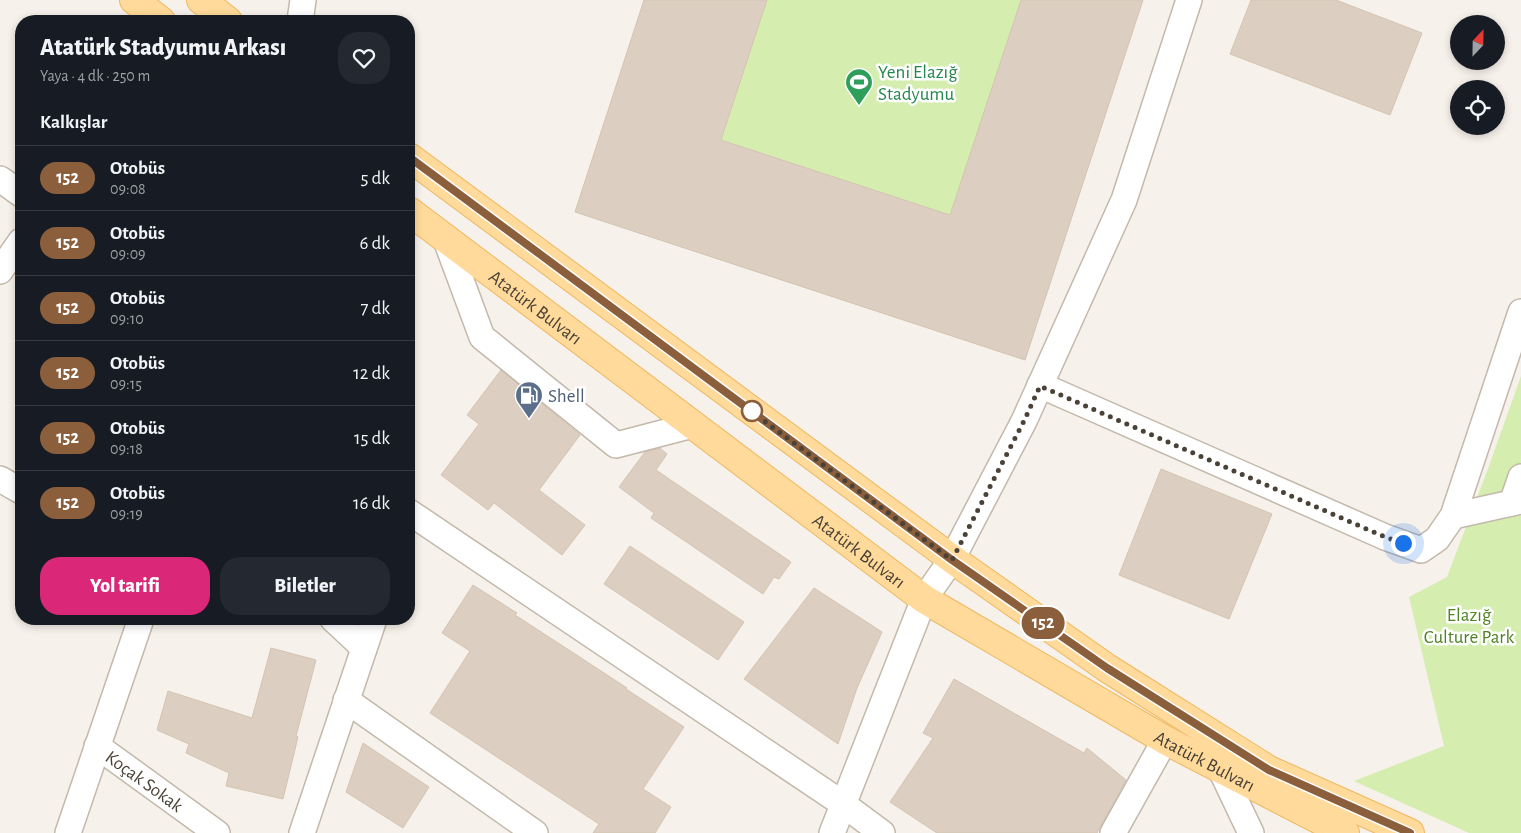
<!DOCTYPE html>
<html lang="tr">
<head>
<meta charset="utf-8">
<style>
	body { margin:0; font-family:"Alegreya Sans",sans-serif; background:#242831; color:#f1f3f6; height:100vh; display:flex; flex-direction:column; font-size:19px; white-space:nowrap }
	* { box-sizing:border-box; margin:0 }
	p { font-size:16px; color:#9ea1a6 }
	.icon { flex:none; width:28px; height:28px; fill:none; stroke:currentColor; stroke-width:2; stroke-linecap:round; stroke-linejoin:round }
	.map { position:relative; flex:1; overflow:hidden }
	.sheet { position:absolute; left:15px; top:15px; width:400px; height:610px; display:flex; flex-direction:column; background:#171b24; border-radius:20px; box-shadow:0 2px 8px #0003 }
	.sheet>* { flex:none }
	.badge { padding:0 10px; border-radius:16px; font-size:18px; line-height:32px }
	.needle { width:32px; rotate:22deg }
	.fabs { position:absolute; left:1450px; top:15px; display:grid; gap:10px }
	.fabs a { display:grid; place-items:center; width:55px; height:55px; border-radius:50%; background:#171b24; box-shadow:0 2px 8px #0003; font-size:25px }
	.you { position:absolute; width:25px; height:25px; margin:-12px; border:4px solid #fff; border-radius:50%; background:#1a73e8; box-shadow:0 0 0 8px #1a73e833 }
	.map>.badge { position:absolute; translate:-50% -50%; box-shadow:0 0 0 2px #fff }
	h2 { padding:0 25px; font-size:19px; line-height:45px }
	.round { display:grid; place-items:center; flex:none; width:52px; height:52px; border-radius:20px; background:#242831 }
	.headline { display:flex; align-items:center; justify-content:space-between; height:85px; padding:0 25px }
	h1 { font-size:24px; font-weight:800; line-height:38px }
	.cta { display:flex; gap:10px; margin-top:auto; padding:10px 25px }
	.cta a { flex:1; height:58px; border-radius:20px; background:#db2777; color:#fff; font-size:20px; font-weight:800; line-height:58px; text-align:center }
	.cta a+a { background:#242831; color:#f1f3f6 }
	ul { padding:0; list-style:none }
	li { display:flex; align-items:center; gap:15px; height:65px; padding:0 25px; border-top:1px solid #363941 }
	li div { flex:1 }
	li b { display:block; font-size:19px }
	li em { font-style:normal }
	li .badge { min-width:55px; font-weight:700; text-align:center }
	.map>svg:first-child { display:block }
	.green { fill:#d6edb0 }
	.building { fill:#dccfc1; stroke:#d4c4b1 }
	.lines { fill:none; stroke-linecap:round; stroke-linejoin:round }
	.minor-casing { stroke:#c3b9ab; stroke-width:28 }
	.major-casing { stroke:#eeb860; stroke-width:30 }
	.minor { stroke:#fff; stroke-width:25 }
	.major { stroke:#ffda9a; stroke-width:28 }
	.line-casing { stroke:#fff; stroke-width:11 }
	.line { stroke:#8b5e3c; stroke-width:8 }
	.walk { stroke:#4b4237; stroke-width:5; stroke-dasharray:0 9 }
	.stop-dot { fill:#fff; stroke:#8b5e3c; stroke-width:2.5 }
	.labels { text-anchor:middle; stroke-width:5; stroke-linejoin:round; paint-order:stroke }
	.leisure-label { font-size:19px; fill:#27864d; stroke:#fff; text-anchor:start }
	.street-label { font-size:19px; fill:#4b4237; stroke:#fff }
	.service-label { font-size:19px; fill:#4e5e75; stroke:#fff; text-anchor:start }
	.park-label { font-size:19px; fill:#4f8324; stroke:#fff }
</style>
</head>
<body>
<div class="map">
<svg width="1521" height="833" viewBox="0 0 1521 833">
	<rect width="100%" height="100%" fill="#f6f1ea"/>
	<g class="green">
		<path d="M644,0H1143L1025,360L575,212Z"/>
		<path d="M1521,376V833H1469L1354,781L1444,746L1409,597L1447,577L1489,466Z"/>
	</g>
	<g class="building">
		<path d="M644,0H767L721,140L950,215L1021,0H1143L1025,360L575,212Z"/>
		<path d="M1251,0H1336L1422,33L1390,115L1230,54Z"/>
		<path d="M501,370L580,435L539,490L585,525L562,555L494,503L488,510L441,475L479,424L467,415Z"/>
		<path d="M660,448L667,454L656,470L791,562L779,579L774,577L763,594L651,518L654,513L619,487L645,452Z"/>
		<path d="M1161,469L1272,514L1229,619L1119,575Z"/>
		<path d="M630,546L744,622L718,660L604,584Z"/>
		<path d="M473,585L517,613L515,615L572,652L627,688L626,689L684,727L643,789L671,807L655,833H593L599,824L430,713L470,651L442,633Z"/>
		<path d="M814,588L882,632L857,688L838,744L744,679Z"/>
		<path d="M271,648L316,660L296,736L298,737L283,799L226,786L229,773L186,753L189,744L157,730L168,691L252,718Z"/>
		<path d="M954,679L1084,753L1087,748L1126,780L1097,833H937L890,802L933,738L923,733Z"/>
		<path d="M363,743L429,787L403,828L346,792Z"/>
	</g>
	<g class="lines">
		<g class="minor-casing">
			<g id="minor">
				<path d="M300,21L303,0"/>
				<path d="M0,179L21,194"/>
				<path d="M446,240L482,337L616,445L693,425"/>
				<path d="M0,271L21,241"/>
				<path d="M1040,385L1385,537L1421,550L1437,539L1453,516L1521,312"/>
				<path d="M0,479L21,491"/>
				<path d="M1512,503L1521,477"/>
				<path d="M409,512L843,804L882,833"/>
				<path d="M1453,516L1521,501"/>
				<path d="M333,619L364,648"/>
				<path d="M346,700L535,833"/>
				<path id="s1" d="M97,746L217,833"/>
				<path d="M1221,770L1251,833"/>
				<path d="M68,833L141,619"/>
				<path d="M302,833L374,619"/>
				<path d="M832,833L924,599L952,559L1024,421L1124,200L1189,0"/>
				<path d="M1113,833L1165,740"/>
			</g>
		</g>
		<g class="major-casing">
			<g id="major">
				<path d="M134,0L161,21"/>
				<path d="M201,0L228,21"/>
				<path d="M409,157L952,559L1107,668L1269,770L1410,833"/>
				<path id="s2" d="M409,211L924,599L1165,740L1345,833"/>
			</g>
		</g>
		<use href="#minor" class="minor"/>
		<use href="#major" class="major"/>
	</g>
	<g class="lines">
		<g class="line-casing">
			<path id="line" d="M409,157L952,560L1107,668L1269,770L1410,833"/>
		</g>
		<use href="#line" class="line"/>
		<path class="walk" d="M752,411L744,406L952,560L1024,421L1040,386L1385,537L1403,543"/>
	</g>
	<defs>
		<g id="stadium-pin" transform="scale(1.4375)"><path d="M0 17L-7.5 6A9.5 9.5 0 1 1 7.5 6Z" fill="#2e9e5b" stroke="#fff"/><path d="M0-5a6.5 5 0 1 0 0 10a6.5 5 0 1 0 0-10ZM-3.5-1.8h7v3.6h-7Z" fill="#fff"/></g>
		<g id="fuel-pin" transform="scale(1.4375)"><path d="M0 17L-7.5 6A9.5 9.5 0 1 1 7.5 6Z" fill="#5c6f8a" stroke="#fff"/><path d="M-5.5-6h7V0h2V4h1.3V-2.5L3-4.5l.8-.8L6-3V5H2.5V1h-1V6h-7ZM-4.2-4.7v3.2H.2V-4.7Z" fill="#fff"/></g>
	</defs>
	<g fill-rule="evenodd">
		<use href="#stadium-pin" x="859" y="82"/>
		<use href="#fuel-pin" x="529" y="395"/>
	</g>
	<circle class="stop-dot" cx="752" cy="411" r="10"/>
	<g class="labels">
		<g class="leisure-label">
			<text x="878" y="78">Yeni Elazığ<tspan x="878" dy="22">Stadyumu</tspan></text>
		</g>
		<g class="street-label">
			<text dy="7" stroke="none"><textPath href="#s2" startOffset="159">Atatürk Bulvarı</textPath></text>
			<text dy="7" stroke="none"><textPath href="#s2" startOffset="564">Atatürk Bulvarı</textPath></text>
			<text dy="7" stroke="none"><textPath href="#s2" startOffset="969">Atatürk Bulvarı</textPath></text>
			<text dy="7" stroke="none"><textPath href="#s1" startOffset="59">Koçak Sokak</textPath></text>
		</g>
		<g class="service-label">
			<text x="548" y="402">Shell</text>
		</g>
		<g class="park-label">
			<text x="1469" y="621">Elazığ<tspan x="1469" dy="22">Culture Park</tspan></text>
		</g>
	</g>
</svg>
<div class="fabs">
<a><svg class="needle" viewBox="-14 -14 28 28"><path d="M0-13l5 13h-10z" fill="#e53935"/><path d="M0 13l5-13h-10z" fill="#9ea1a6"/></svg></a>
<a><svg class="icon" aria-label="locate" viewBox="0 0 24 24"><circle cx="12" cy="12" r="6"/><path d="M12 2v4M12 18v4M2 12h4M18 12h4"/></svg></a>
</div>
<div class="you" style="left:1403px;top:543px"></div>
<b class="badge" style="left:1043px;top:623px;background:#8b5e3c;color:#fff">152</b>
<section class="sheet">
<div class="headline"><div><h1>Atatürk Stadyumu Arkası</h1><p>Yaya · 4 dk · 250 m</p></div><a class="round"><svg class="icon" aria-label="heart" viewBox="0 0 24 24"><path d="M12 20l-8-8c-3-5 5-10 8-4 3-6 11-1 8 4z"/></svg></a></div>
<h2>Kalkışlar</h2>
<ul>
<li><span class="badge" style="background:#8b5e3c;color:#fff">152</span><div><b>Otobüs</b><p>09:08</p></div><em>5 dk</em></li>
<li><span class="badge" style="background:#8b5e3c;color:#fff">152</span><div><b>Otobüs</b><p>09:09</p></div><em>6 dk</em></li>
<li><span class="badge" style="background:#8b5e3c;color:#fff">152</span><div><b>Otobüs</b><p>09:10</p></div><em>7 dk</em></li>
<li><span class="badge" style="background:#8b5e3c;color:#fff">152</span><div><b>Otobüs</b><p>09:15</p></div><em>12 dk</em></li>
<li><span class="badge" style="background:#8b5e3c;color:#fff">152</span><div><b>Otobüs</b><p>09:18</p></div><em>15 dk</em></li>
<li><span class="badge" style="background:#8b5e3c;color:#fff">152</span><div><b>Otobüs</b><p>09:19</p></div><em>16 dk</em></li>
</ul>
<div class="cta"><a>Yol tarifi</a><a>Biletler</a></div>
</section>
</div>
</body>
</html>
